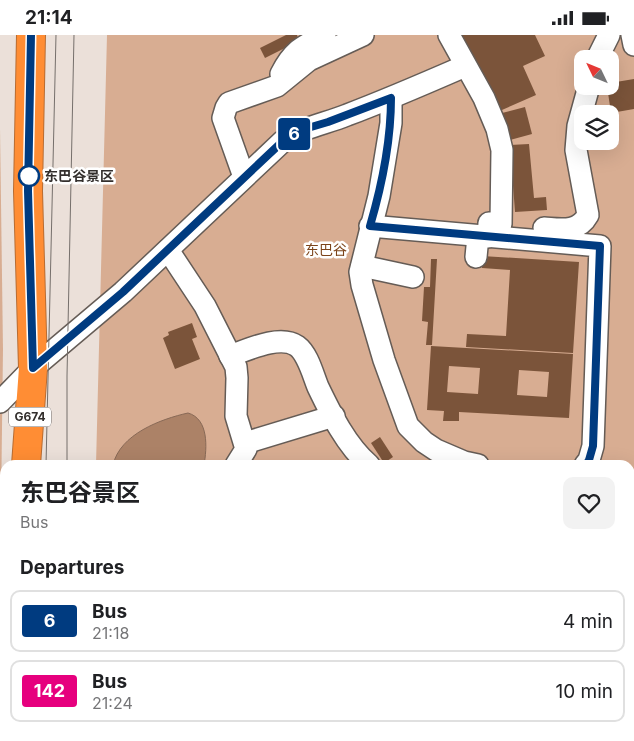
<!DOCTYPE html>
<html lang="en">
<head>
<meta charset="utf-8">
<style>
	body { margin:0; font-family:Inter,"Noto Sans SC",sans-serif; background:#f2f2f2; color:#202124; height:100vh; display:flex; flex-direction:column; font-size:19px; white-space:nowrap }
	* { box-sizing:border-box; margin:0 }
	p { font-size:16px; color:#757577 }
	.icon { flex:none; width:28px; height:28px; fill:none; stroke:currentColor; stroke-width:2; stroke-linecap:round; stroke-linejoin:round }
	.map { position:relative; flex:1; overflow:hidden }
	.drawer { position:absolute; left:0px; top:425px; width:635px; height:281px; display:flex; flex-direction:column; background:#fff; border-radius:15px 15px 0 0; box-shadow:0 5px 20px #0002 }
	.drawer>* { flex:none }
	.badge { padding:0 10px; border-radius:4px; font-size:18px; line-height:32px }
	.needle { width:32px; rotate:313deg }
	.buttons { position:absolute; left:574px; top:15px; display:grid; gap:10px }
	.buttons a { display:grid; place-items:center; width:45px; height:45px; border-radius:10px; background:#fff; box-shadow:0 5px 20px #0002; font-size:25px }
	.map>.badge { position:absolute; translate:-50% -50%; box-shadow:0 0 0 2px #fff }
	h2 { padding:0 20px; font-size:19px; line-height:45px }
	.round { display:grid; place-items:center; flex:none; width:52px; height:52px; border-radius:10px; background:#f2f2f2 }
	.overview { display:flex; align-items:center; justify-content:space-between; height:85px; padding:0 20px }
	h1 { font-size:24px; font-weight:700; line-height:38px }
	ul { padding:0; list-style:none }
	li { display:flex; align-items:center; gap:15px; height:62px; margin:0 10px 8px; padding:0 10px; border:2px solid #e0e0e0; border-radius:10px }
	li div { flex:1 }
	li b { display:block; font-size:19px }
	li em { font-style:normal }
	li .badge { min-width:55px; font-weight:700; text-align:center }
	.status { display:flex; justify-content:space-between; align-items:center; height:35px; padding:0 25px; background:#fff; direction:ltr }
	.status svg { height:14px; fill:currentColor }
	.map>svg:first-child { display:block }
	.green { fill:#d8ad92; fill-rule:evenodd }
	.forest { fill:#c1967b }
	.water { fill:#ac8267; stroke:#886956 }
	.building { fill:#7b543a; fill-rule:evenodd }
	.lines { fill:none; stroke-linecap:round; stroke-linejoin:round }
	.minor-casing { stroke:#655c56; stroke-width:24 }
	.highway-casing { stroke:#b86c32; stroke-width:30 }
	.minor { stroke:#fff; stroke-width:21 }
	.highway { stroke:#ff8d34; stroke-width:28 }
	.tram { stroke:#756f6b; stroke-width:1 }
	.line-casing { stroke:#fff; stroke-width:11 }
	.line { stroke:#003b80; stroke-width:8 }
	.stop-dot { fill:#fff; stroke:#003b80; stroke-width:2.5 }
	.labels { text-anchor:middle; stroke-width:5; stroke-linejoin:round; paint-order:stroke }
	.shield { fill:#fff; stroke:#706d6c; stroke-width:1 }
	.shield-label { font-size:12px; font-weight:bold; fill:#332f2d }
	.stop-label { font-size:14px; font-weight:bold; fill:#332f2d; stroke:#fff; text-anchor:start }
	.park-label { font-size:14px; fill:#7c441a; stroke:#fff }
</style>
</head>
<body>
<div class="status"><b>21:14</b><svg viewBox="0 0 49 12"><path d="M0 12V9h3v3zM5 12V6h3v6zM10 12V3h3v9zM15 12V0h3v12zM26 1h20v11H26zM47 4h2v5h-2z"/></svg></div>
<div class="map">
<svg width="634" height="706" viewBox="0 0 634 706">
	<rect width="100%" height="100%" fill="#ebe0d9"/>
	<g class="green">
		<path d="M107,0H634V706H385L374,701H630V430H96ZM582,24H610V51H582ZM582,79H610V106H582Z"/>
		<path d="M0,93L3,314L0,551Z"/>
	</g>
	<path class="forest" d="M88,701H295L305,706H88Z"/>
	<path class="water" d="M188,378C209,384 207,413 204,430H113C120,399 161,384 188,378Z"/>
	<g class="building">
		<path d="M286,0H297L299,6L265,23L260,13Z"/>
		<path d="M459,0H535L545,21L523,31L536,60L495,78Z"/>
		<path d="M634,44V74L611,78L607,51H610V48Z"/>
		<path d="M525,72L532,99L510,105L502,78Z"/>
		<path d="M529,109L534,163L546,162L547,175L515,177L510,110Z"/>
		<path d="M482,221L579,227L573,318L466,312L467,299L506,301L510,235L482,233Z"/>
		<path d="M431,224H437L432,310H426L428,287L422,286L424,252H430Z"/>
		<path d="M192,288L197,302L192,304L200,324L175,334L163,303L169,300L168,297Z"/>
		<path d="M431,311L573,319L569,383L459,377V386H443L444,376L427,375ZM449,331L480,333L478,359L447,357ZM519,335L549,337L547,362L517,360Z"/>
		<path d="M380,402L393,422L384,428L371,408Z"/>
		<path d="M448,701H465L458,706H452Z"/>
	</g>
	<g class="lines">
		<g class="minor-casing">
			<g id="minor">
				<path d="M449,0L484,63L497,94L502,115L501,189L489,188L488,202"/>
				<path d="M632,0L634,10"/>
				<path d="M597,24L609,0"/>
				<path d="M281,39C293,15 302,12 325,0"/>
				<path d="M391,63V88L379,161L360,237L362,250L384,325L408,391L424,407L436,415L464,427L478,430"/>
				<path d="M244,142L223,83L226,73L229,68L277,51L309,25L363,0"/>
				<path d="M370,191L600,211L593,411L589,425L585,430"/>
				<path d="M544,193C561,194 578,198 588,180L576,115L578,91L589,51"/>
				<path d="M168,215L205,271L236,332L237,343L236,381L246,414L236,430"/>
				<path d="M476,222L478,201"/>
				<path d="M362,231L413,242"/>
				<path d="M230,321C247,315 280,299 297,311C308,319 313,340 318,352C331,379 346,410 369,430"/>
				<path d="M0,367L33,333L123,257L283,106C303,92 325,89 347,80C387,65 426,48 465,31"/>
				<path d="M245,408L334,381"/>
				<path d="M428,701L434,706"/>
				<path d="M551,701L552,706"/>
				<path d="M601,701L602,706"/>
			</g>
		</g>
		<g class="highway-casing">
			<g id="highway">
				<path d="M26,430L33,333L28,156L31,0"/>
				<path d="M16,706V701"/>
			</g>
		</g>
		<use href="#minor" class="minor"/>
		<use href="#highway" class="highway"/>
		<g class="tram">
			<path d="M46,430L56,0"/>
			<path d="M67,430V341L74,0"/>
			<path d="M40,701V706"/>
			<path d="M62,701V706"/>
		</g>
	</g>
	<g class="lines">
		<g class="line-casing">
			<path id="line" d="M31,0L28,156L33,333L123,257L283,106L301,95L328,87L391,63C391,106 382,150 370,191L600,211L593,411L589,425L586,430"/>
		</g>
		<use href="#line" class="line"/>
	</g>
	<circle class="stop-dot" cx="29" cy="141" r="10"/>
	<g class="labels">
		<rect class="shield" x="9" y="372.5" width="42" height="19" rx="4"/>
		<g class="shield-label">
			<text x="30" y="386">G674</text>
		</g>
		<g class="stop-label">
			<text x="44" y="146">东巴谷景区</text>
		</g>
		<g class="park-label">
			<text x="326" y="220">东巴谷</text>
		</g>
	</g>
</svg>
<div class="buttons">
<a><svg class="needle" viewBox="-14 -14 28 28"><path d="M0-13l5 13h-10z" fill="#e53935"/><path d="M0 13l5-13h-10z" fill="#757577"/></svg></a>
<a><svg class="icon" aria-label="layers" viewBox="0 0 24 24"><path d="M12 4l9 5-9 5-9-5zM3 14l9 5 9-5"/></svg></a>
</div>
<b class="badge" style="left:294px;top:99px;background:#003b80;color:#fff">6</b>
<section class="drawer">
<div class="overview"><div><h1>东巴谷景区</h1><p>Bus</p></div><a class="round"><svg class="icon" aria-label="heart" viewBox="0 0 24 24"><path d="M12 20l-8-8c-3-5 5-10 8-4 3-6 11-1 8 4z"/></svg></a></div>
<h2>Departures</h2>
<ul>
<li><span class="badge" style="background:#003b80;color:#fff">6</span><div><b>Bus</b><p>21:18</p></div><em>4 min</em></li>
<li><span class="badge" style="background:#e6007e;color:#fff">142</span><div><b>Bus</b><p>21:24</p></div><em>10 min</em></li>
</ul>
</section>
</div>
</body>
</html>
